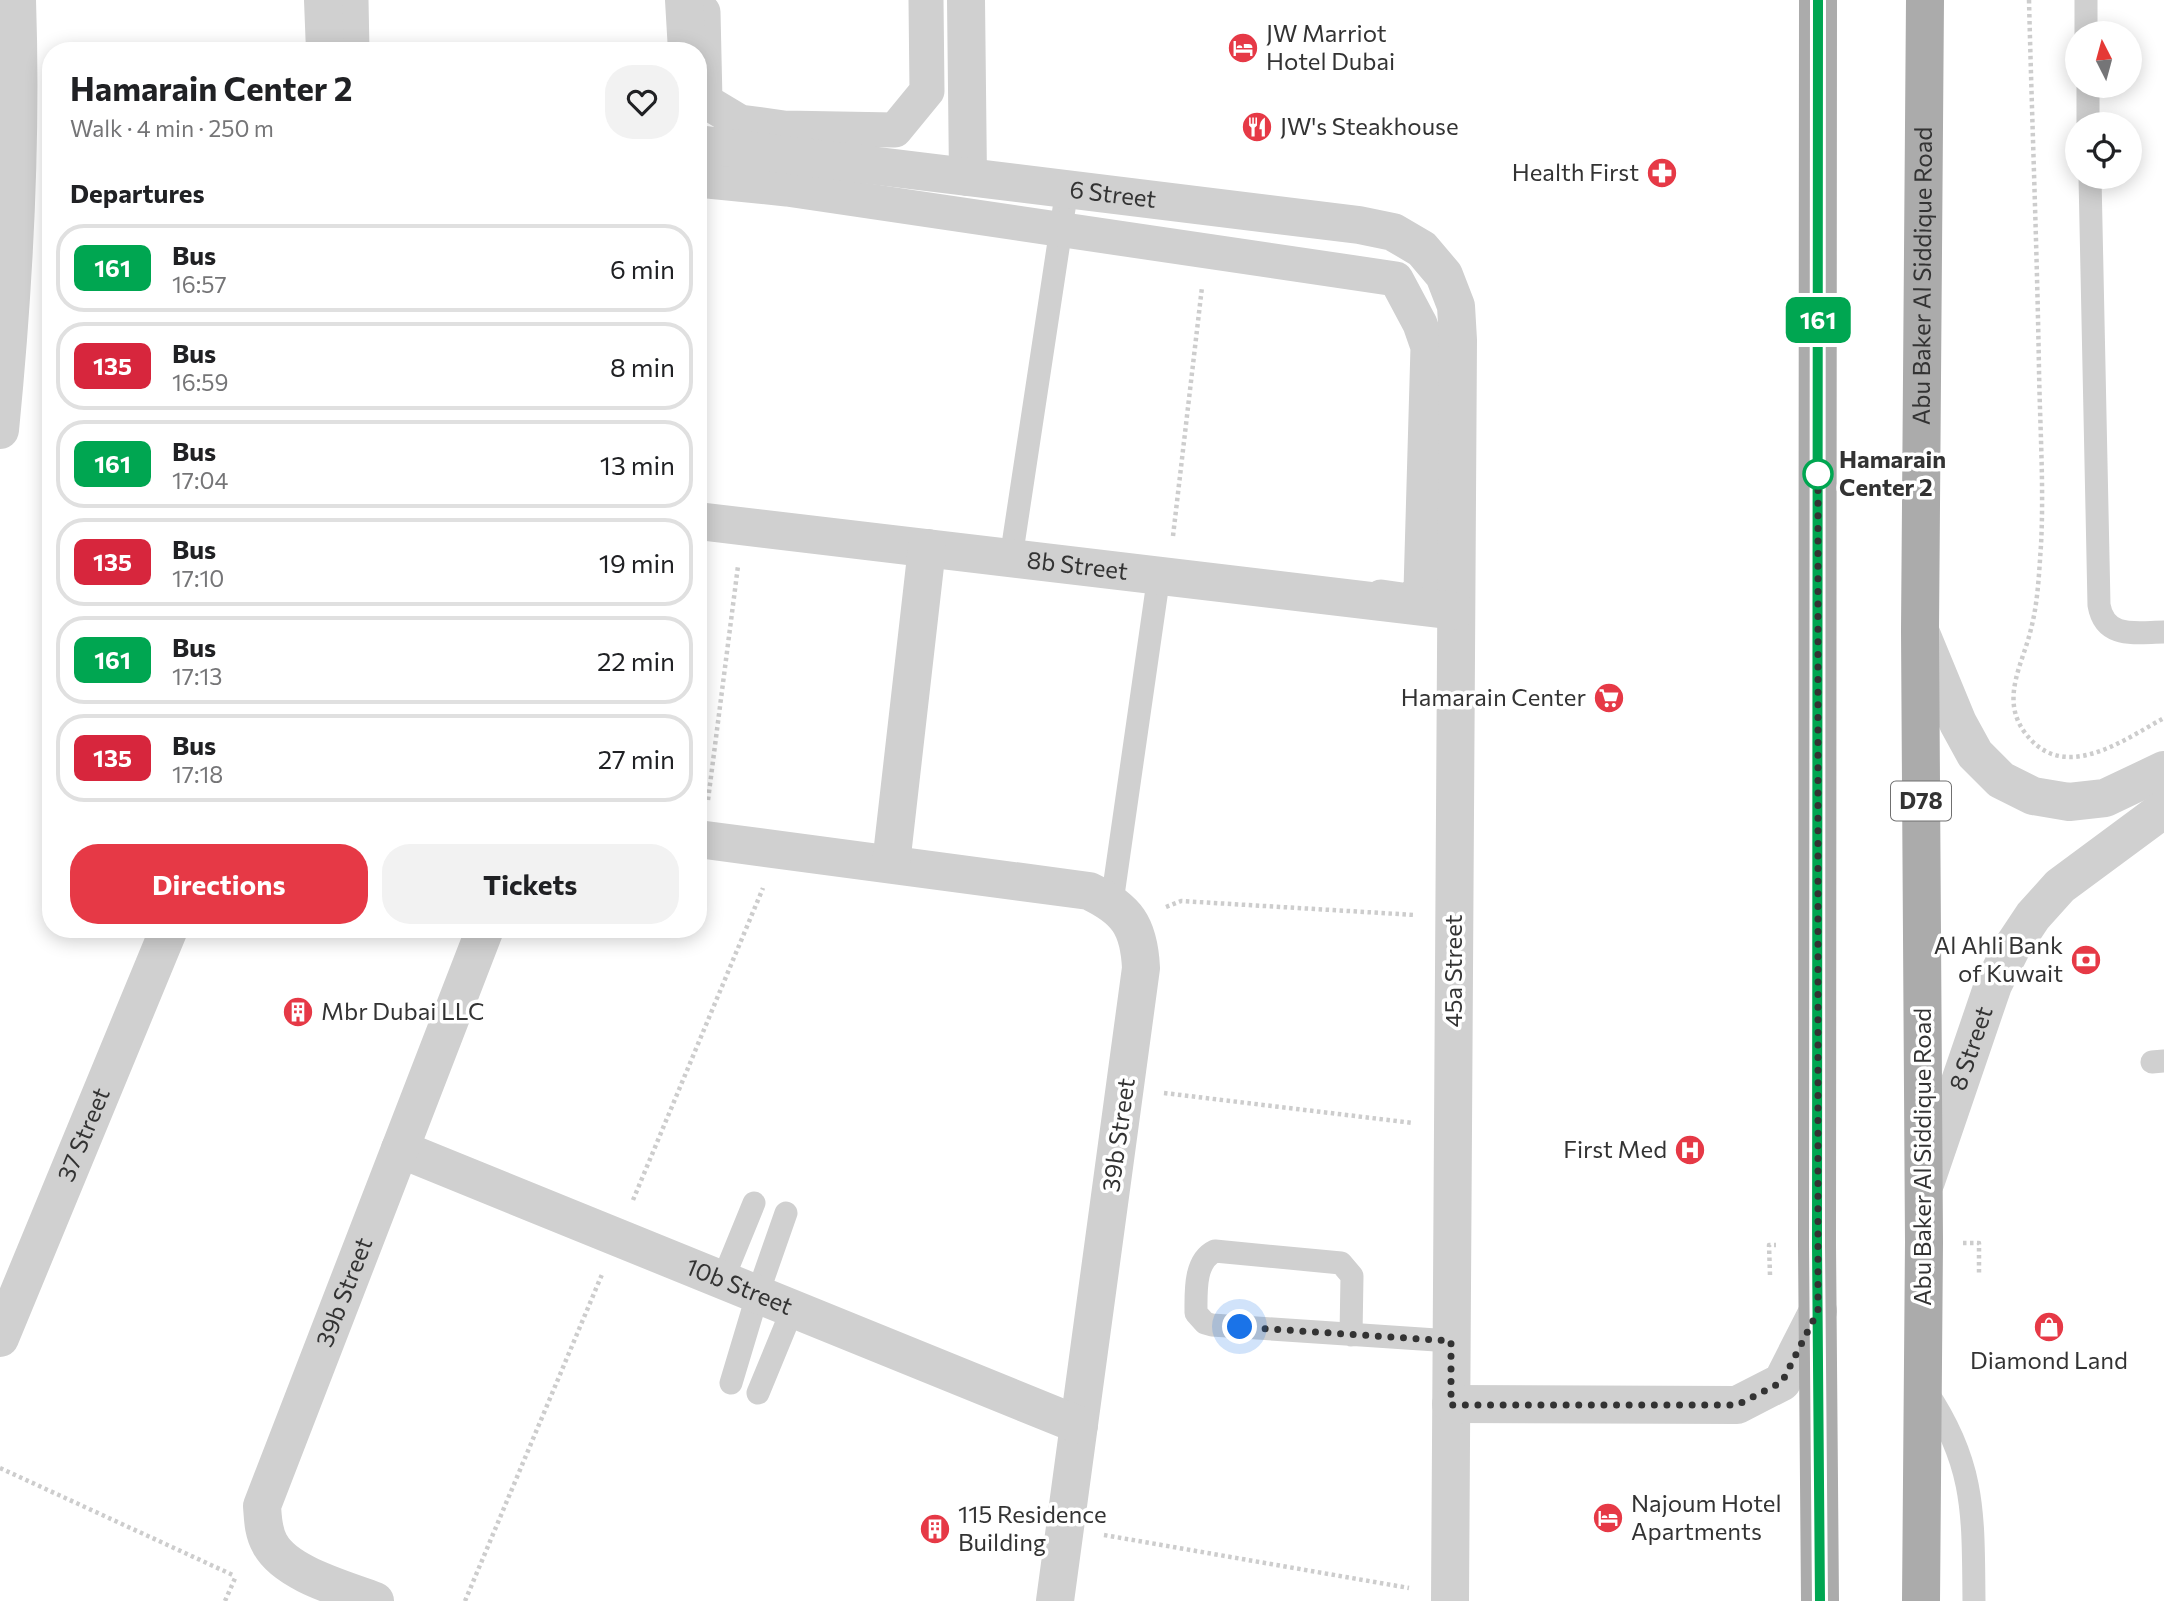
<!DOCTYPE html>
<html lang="en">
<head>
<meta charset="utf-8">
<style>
	body { margin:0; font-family:Commissioner,sans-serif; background:#f2f2f2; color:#202124; height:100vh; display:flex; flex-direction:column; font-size:26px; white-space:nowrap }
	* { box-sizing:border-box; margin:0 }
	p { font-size:23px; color:#757577 }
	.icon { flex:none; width:38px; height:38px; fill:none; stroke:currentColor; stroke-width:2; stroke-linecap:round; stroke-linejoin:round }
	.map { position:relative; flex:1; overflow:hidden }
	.sheet { position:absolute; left:42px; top:42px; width:665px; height:896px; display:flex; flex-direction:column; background:#fff; border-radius:28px; box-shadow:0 4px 18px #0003 }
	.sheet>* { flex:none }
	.badge { padding:0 14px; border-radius:10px; font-size:24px; line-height:46px }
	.needle { width:46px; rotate:354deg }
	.fabs { position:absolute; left:2065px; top:21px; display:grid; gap:14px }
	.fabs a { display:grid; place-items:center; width:77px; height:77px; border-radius:50%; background:#fff; box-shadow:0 4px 18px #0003; font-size:35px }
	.you { position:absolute; width:35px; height:35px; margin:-18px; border:5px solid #fff; border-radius:50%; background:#1a73e8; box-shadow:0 0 0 10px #1a73e833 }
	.map>.badge { position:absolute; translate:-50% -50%; box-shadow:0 0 0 4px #fff }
	h2 { padding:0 28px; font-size:26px; line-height:63px }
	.round { display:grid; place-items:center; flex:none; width:74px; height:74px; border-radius:28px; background:#f2f2f2 }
	.summary { display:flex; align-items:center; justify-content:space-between; height:119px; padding:0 28px }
	h1 { font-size:33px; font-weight:700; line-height:52px }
	.action { display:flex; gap:14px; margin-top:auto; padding:14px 28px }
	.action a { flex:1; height:80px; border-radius:28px; background:#e63946; color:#fff; font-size:28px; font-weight:700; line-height:80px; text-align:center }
	.action a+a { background:#f2f2f2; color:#202124 }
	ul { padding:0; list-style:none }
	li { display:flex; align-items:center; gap:21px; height:88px; margin:0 14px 10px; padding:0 14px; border:4px solid #e0e0e0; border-radius:28px }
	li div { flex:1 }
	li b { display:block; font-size:26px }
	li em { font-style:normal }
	li .badge { min-width:77px; font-weight:700; text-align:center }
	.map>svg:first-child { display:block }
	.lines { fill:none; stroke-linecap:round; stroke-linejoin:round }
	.path { stroke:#cdcdcd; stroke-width:4.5; stroke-dasharray:3.5 3.5; stroke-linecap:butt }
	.service { stroke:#d0d0d0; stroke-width:23 }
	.pedestrian { stroke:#d0d0d0; stroke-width:35 }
	.minor { stroke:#d0d0d0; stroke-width:38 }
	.primary { stroke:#ababab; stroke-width:38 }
	.line-casing { stroke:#fff; stroke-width:16 }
	.line { stroke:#00a651; stroke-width:10 }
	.walk { stroke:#333; stroke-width:7; stroke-dasharray:0 12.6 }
	.stop-dot { fill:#fff; stroke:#00a651; stroke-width:3.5 }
	.labels { text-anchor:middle; stroke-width:7; stroke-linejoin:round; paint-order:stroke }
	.shield { fill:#fff; stroke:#707070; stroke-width:2 }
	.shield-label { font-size:23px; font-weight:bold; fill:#333 }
	.poi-label { font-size:24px; fill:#333; stroke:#fff; text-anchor:start }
	.street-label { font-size:24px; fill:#333; stroke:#fff }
	.stop-label { font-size:24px; font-weight:bold; fill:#333; stroke:#fff; text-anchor:start }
</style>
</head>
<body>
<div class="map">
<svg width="2164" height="1601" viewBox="0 0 2164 1601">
	<rect width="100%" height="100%" fill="#fff"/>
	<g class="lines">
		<g class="path">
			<path d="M2029,0C2032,123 2037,247 2039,370C2040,428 2044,487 2041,545C2039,573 2038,602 2031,629C2023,663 2001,697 2023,730C2061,786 2122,741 2164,718"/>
			<path d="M1173,536L1202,287"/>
			<path d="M708,800L738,566"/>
			<path d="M1166,907L1181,901L1415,915"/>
			<path d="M1164,1093L1413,1123"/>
			<path d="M633,1200L763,888"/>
			<path d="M1963,1243H1979V1275"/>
			<path d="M1770,1275L1769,1245H1776"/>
			<path d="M0,1468L235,1576"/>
			<path d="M1104,1535L1409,1588"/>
			<path d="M225,1601L236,1576"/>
			<path d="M465,1601L603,1272"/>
		</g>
		<g class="service">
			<path d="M2086,0V33"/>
			<path d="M2088,86V124"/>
			<path d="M2090,177L2099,605C2105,640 2137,632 2164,632"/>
			<path d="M1011,558L1067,189"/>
			<path d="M1112,902L1159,575"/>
			<path d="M2152,1062L2164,1061"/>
			<path d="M723,1279L754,1203"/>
			<path d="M1351,1335L1352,1276L1341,1263L1215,1251C1194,1261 1196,1292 1196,1313L1205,1323L1212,1325L1451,1341"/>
			<path d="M731,1383L758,1293L786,1213"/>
			<path d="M1926,1391C1976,1465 1973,1515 1974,1601"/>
			<path d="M758,1393L793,1308"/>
		</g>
		<g class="pedestrian">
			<path d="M351,0L352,51"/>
			<path d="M703,12L705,101L740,122L784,128L895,130L927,91L926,0"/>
			<path d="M698,180L787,189L1396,279L1420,324L1428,347L1421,590L1409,601L1381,597"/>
		</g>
		<g class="minor">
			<path d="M323,0L325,51"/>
			<path d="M684,0L687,51"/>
			<path d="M966,0L968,177"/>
			<path id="s1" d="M698,144L1359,225L1393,232L1422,249L1444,275L1456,306L1458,340L1450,1601"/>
			<path d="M0,430C14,288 22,143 17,0"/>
			<path id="s2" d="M698,521L1456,611"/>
			<path d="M1920,631L1958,723L1975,754L2001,780L2033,796L2069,802L2105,798L2164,770"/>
			<path d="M698,839L1089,891C1127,909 1139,926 1141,968L1055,1601"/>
			<path d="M891,864L927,548"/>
			<path id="s3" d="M400,1149L1079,1425"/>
			<path id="s4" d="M1926,1181L1993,985L2011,949L2033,916L2060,886L2164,809"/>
			<path id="s5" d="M0,1338L169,929"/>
			<path d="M1451,1404L1737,1405L1782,1382L1818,1311"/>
			<path id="s6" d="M375,1601C344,1589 286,1574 270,1544C263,1532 263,1519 262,1506L485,929"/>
		</g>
		<g class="primary">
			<path d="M1818,0L1817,1245L1820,1601"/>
			<path id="s7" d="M1921,1601L1924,1242L1920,631L1925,0"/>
		</g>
	</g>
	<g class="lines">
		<g class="line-casing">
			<path id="line" d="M1818,0L1817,1245L1820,1601"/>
		</g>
		<use href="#line" class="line"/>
		<path class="walk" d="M1240,1327L1451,1341V1405H1737L1782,1382L1818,1311V470V474"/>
	</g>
	<defs>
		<g id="hotel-disc" transform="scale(1.575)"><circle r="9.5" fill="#e63946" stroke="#fff"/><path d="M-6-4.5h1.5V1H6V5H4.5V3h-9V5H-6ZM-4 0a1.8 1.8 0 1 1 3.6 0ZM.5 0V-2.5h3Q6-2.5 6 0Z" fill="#fff"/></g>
		<g id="restaurant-disc" transform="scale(1.575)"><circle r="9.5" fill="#e63946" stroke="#fff"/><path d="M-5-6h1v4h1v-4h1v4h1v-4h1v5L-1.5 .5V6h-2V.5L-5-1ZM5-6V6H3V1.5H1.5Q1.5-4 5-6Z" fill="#fff"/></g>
		<g id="pharmacy-disc" transform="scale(1.575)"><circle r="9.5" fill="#e63946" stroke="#fff"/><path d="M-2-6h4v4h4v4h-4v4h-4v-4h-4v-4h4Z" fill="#fff"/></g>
		<g id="supermarket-disc" transform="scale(1.575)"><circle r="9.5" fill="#e63946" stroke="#fff"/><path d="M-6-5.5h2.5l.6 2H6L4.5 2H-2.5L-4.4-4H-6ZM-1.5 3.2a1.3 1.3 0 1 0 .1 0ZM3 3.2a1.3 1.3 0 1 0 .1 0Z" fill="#fff"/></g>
		<g id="bank-disc" transform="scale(1.575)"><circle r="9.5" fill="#e63946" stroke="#fff"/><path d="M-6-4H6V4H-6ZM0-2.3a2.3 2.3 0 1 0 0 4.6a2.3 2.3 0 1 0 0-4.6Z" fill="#fff"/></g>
		<g id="building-disc" transform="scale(1.575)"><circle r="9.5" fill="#e63946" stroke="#fff"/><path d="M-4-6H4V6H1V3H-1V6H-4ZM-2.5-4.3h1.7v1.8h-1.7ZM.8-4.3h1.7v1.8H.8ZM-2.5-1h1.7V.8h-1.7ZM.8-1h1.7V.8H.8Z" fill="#fff"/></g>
		<g id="hospital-disc" transform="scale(1.575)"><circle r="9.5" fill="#e63946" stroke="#fff"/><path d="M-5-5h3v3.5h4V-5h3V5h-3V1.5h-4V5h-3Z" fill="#fff"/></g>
		<g id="shop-disc" transform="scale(1.575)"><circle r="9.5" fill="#e63946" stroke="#fff"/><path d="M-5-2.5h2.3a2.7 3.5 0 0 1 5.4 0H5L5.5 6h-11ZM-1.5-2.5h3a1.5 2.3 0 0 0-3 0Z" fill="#fff"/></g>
	</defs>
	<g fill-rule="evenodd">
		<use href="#hotel-disc" x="1243" y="48"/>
		<use href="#restaurant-disc" x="1257" y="127"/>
		<use href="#pharmacy-disc" x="1662" y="173"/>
		<use href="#supermarket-disc" x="1609" y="698"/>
		<use href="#bank-disc" x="2086" y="960"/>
		<use href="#building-disc" x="298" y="1012"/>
		<use href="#hospital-disc" x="1690" y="1150"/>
		<use href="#shop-disc" x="2049" y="1327"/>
		<use href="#hotel-disc" x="1608" y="1518"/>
		<use href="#building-disc" x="935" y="1529"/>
	</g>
	<circle class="stop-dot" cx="1818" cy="474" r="14"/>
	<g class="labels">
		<rect class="shield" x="1891" y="781.5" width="60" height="39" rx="5"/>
		<g class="shield-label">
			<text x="1921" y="809">D78</text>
		</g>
		<g class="poi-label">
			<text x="1266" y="42">JW Marriot<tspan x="1266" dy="28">Hotel Dubai</tspan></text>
			<text x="1280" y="135">JW's Steakhouse</text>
			<text x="1639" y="181" text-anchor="end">Health First</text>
			<text x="1586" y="706" text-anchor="end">Hamarain Center</text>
			<text x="2063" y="954" text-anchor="end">Al Ahli Bank<tspan x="2063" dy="28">of Kuwait</tspan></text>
			<text x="321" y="1020">Mbr Dubai LLC</text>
			<text x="1667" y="1158" text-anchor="end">First Med</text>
			<text x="2049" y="1369" text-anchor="middle">Diamond Land</text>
			<text x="1631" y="1512">Najoum Hotel<tspan x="1631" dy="28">Apartments</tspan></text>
			<text x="958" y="1523">115 Residence<tspan x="958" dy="28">Building</tspan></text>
		</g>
		<g class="street-label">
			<text dy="8" stroke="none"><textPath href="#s1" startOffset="418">6 Street</textPath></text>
			<text dy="8" stroke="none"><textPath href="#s7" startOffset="1325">Abu Baker Al Siddique Road</textPath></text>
			<text dy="8" stroke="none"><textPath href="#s2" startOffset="382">8b Street</textPath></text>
			<text transform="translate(1454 971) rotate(-90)" y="8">45a Street</text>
			<text dy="8" stroke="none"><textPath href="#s4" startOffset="140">8 Street</textPath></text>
			<text dy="8" stroke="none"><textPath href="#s5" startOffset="220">37 Street</textPath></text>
			<text transform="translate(1119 1135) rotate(-82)" y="8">39b Street</text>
			<text transform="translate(1923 1157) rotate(-90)" y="8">Abu Baker Al Siddique Road</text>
			<text dy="8" stroke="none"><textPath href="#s3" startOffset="366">10b Street</textPath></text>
			<text dy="8" stroke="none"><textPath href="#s6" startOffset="390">39b Street</textPath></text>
		</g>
		<g class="stop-label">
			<text x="1839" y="468">Hamarain<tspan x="1839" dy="28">Center 2</tspan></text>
		</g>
	</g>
</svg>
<div class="fabs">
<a><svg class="needle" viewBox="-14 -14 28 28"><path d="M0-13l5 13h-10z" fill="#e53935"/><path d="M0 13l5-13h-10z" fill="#757577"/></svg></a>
<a><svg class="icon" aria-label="locate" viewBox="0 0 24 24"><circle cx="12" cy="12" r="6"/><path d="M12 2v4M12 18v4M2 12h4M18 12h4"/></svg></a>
</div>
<div class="you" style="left:1240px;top:1327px"></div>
<b class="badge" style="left:1818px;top:320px;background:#00a651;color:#fff">161</b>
<section class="sheet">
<div class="summary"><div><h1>Hamarain Center 2</h1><p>Walk · 4 min · 250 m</p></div><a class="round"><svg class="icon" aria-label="heart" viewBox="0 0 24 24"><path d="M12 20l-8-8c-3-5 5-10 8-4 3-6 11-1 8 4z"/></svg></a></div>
<h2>Departures</h2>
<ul>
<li><span class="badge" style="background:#00a651;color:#fff">161</span><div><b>Bus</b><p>16:57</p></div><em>6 min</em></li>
<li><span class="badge" style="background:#d7263d;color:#fff">135</span><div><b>Bus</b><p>16:59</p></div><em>8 min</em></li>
<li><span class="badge" style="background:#00a651;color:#fff">161</span><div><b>Bus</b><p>17:04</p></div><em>13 min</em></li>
<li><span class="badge" style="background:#d7263d;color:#fff">135</span><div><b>Bus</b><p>17:10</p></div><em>19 min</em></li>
<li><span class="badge" style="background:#00a651;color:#fff">161</span><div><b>Bus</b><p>17:13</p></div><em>22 min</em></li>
<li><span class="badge" style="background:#d7263d;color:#fff">135</span><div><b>Bus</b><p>17:18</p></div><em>27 min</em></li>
</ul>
<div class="action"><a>Directions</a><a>Tickets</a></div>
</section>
</div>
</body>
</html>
